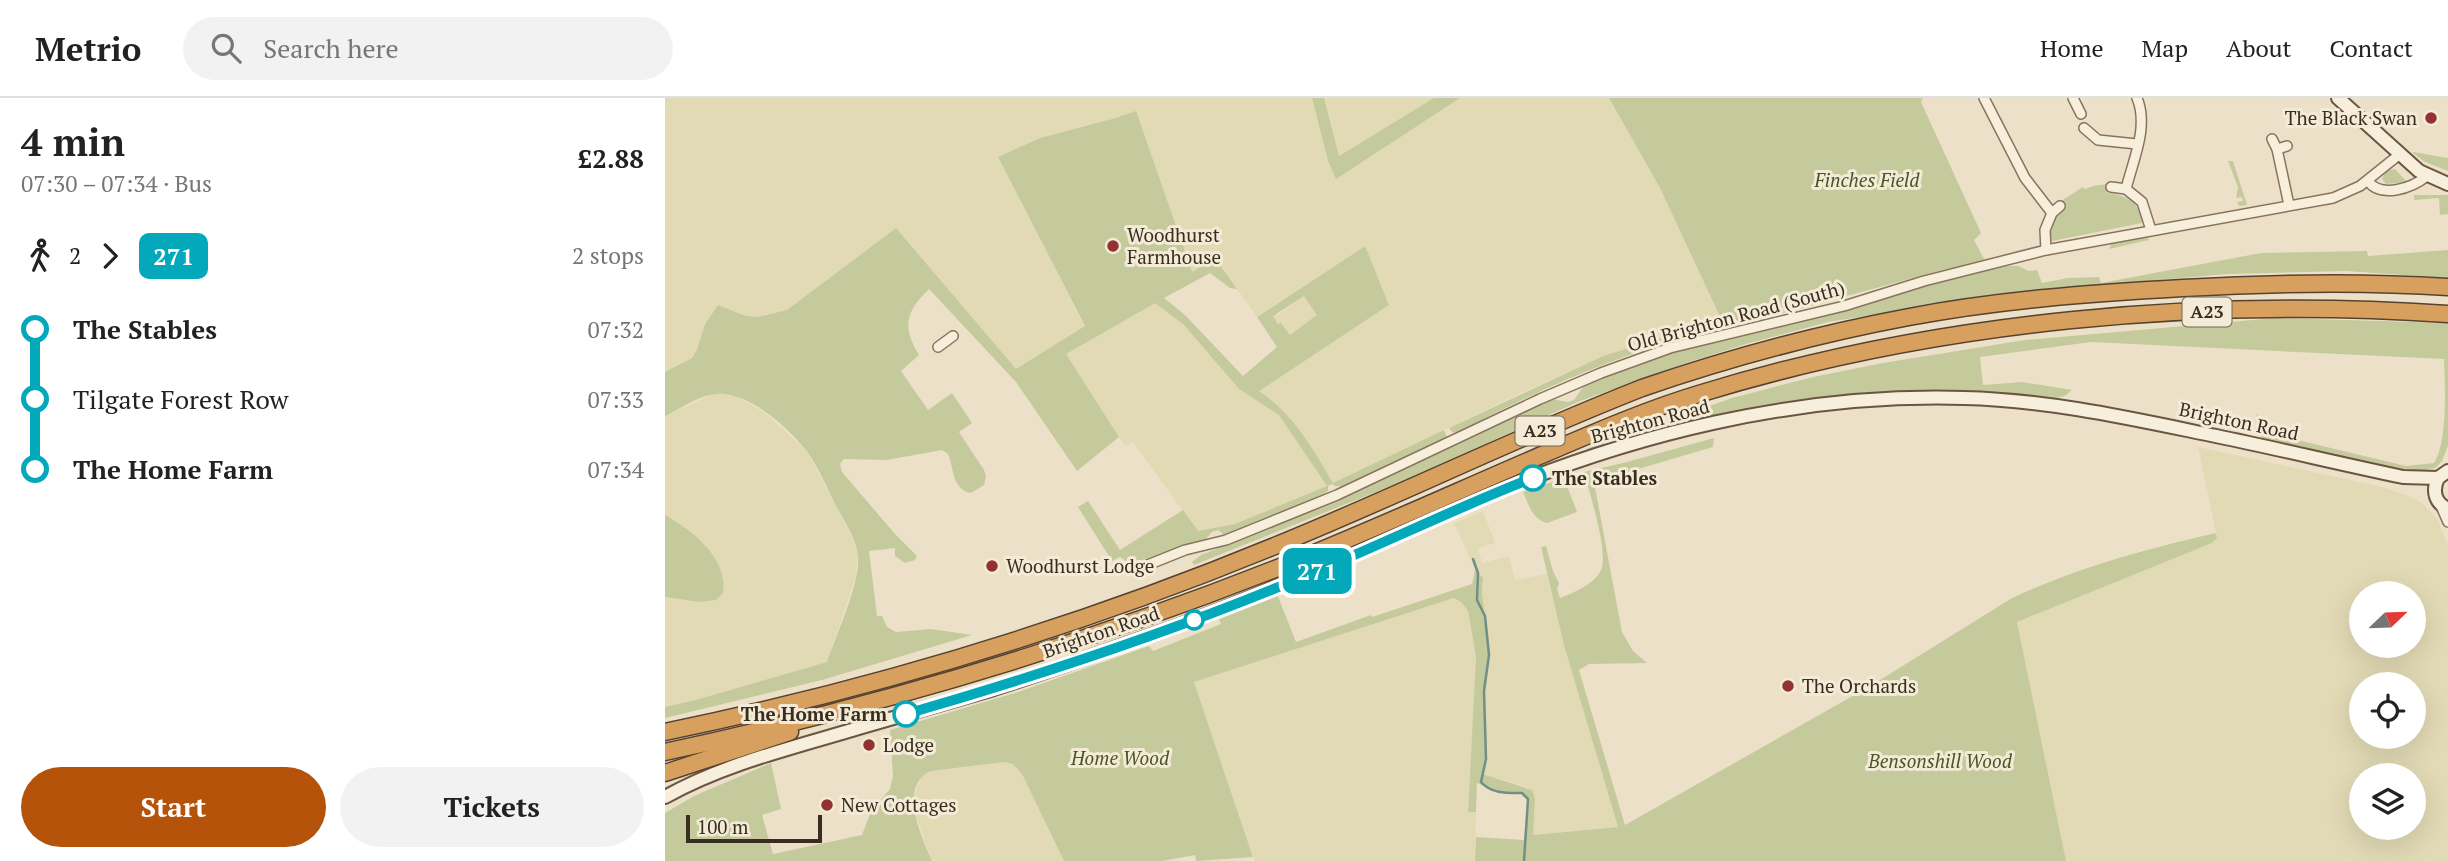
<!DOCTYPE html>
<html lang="en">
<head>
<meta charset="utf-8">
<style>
	body { margin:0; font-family:"PT Serif",serif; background:#f2f2f2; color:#222; height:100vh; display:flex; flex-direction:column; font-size:26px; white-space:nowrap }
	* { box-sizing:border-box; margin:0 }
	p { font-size:23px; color:#767676 }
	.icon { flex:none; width:38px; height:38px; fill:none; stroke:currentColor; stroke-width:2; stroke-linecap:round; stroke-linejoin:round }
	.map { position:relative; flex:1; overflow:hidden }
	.sheet { display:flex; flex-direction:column; background:#fff; width:665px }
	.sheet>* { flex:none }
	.badge { padding:0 14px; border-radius:10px; font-size:24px; line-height:46px }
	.needle { width:46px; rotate:67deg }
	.tools { position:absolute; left:1684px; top:483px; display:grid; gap:14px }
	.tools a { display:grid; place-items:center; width:77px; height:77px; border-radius:50%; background:#fff; box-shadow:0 7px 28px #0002; font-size:35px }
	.scale { position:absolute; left:21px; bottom:18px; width:136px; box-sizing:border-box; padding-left:7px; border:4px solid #392c21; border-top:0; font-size:19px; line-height:24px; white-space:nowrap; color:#392c21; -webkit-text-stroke:5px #f4ebd7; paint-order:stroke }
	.map>.badge { position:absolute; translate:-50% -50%; box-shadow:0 0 0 4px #fff }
	.legs { display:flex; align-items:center; gap:10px; height:77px; padding:0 21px; font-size:23px }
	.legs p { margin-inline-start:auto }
	.headline { display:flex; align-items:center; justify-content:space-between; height:119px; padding:0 21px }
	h1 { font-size:38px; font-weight:700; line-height:52px }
	.cta { display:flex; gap:14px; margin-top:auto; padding:14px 21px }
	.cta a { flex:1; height:80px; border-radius:42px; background:#b45309; color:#fff; font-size:28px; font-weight:700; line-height:80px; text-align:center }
	.cta a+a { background:#f2f2f2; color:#222 }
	ul { padding:0 21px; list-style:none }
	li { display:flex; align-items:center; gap:24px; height:70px; font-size:26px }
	li i { display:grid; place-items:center; width:10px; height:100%; margin:0 9px; background:currentColor }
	li i::after { content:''; width:18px; height:18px; margin:-9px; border:5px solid; border-radius:50%; background:#fff }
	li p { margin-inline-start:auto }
	li:first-child i { background:linear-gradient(#0000 50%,currentColor 0) }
	li:last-child i { background:linear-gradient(currentColor 50%,#0000 0) }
	header { display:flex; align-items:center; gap:42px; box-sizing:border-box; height:98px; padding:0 35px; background:#fff; border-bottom:2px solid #e0e0e0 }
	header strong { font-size:33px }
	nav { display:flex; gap:38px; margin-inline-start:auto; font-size:24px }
	.search { width:490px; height:63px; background:#f2f2f2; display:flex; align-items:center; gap:18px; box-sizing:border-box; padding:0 24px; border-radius:38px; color:#767676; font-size:26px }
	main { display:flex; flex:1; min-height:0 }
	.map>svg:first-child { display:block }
	.farmland { fill:#e2dab5; fill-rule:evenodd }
	.green { fill:#c5ca9c; fill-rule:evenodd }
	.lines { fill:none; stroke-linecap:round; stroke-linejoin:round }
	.stream { stroke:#6f8f87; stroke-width:2.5 }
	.street-casing { stroke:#88745e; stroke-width:12 }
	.secondary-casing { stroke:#6a5541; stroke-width:16 }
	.highway-casing { stroke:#564231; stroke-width:19 }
	.street { stroke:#f7efdb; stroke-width:9 }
	.secondary { stroke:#f7efdb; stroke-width:12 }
	.highway { stroke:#d7a05e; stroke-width:16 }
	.line-1-casing { stroke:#fff; stroke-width:16 }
	.line-1 { stroke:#03a8ba; stroke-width:10 }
	.poi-dot { fill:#943132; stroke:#f4ebd7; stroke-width:2.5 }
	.stop-1-dot { fill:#fff; stroke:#03a8ba; stroke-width:3.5 }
	.labels { text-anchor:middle; stroke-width:6; stroke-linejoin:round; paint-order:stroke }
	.shield { fill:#f4ebd7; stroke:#716558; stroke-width:2 }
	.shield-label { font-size:18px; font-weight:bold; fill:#392c21 }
	.poi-label { font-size:19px; fill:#392c21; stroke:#f4ebd7; text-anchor:start }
	.park-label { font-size:19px; font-style:italic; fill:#4a5428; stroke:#f4ebd7 }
	.street-label { font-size:19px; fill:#392c21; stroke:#f4ebd7 }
	.stop-label { font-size:19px; font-weight:bold; fill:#392c21; stroke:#f4ebd7; text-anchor:start }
</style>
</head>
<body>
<header>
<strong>Metrio</strong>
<div class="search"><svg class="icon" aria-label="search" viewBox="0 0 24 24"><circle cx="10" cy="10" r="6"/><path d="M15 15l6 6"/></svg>Search here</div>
<nav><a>Home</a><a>Map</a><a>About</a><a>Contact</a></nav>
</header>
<main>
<section class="sheet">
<div class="headline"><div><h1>4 min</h1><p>07:30 – 07:34 · Bus</p></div><b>£2.88</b></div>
<div class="legs"><svg class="icon" aria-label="walk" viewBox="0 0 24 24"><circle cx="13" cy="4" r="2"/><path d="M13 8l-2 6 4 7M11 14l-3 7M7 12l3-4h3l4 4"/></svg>2<svg class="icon" aria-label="forward" viewBox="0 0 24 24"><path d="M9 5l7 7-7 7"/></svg><b class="badge" style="background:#03a8ba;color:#fff">271</b><p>2 stops</p></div>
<ul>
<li><i style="color:#03a8ba"></i><b>The Stables</b><p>07:32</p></li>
<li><i style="color:#03a8ba"></i><span>Tilgate Forest Row</span><p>07:33</p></li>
<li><i style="color:#03a8ba"></i><b>The Home Farm</b><p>07:34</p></li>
</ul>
<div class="cta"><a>Start</a><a>Tickets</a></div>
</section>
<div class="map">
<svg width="1783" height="763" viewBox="0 0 1783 763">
	<rect width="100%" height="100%" fill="#ece1c8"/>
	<g class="farmland">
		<path d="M0,0H647L663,63L671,80L795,0H944L995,90L1056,222L938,258L854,296L663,388L570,426L533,434L468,344L460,348L400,256L490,204L519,227L574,291L724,206L699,148L592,219L550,160L521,178L455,19L375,40L333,59L420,229L351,272L231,130L122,212L93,219L81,218L53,207L40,226L32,252L27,260L0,274Z"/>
		<path d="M659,0H769L674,58Z"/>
		<path d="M639,198L653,217L625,237L616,225L614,226L607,218L611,215L613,217Z"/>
		<path d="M50,295L71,298L99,314L142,353L190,445L193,456L190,481L162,564L34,601L0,609V499L35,504L21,430L0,417V318Z"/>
		<path d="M1533,349L1718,389L1749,400L1759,407L1772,421L1783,447V763H1401L1352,524L1547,445L1552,440ZM1696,495H1748V548H1696ZM1696,586H1748V639H1696ZM1696,677H1748V730H1696Z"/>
		<path d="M818,413L830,445L813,450L817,465L844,458L850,482L882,476L904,563L953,729L868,737L870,701L863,689L818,676L821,661L819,593L824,557L817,494L818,480L810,472L789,425Z"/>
		<path d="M789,500L800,507L803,513L811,559L803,713L811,714L810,763H590L529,584Z"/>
		<path d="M339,664L348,666L357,676L399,763H267L251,718L249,697L256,680L266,673Z"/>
	</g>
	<g class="green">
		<path d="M647,0H659L674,58L769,0H795L671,81L663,63Z"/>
		<path d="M944,0H1258L1256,4L1316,135L1309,142L1320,163L1277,172L1138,210L1039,234L1035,228L1056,221L995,90Z"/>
		<path d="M471,13L527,174L550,160L572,191L565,190L545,175L499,200L520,217L578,278L612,249L592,219L700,148L724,207L594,293C629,317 647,349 668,385L779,332L782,340L678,389L670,388L667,386L663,388V393L657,397L559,437L553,432L547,434L541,441L465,466L455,459L447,463L413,409L423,403L455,452L518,412L533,433L570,426L662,388L614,317L574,291L519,227L490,205L401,256L454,339L412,373L351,284L264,191C240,215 237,228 254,257L236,273L263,312L287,295L307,325L294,334L319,372L321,378L319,387L306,395C287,392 289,370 283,356L277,352L222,362L179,361L175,366L177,374L230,436L252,458L250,462L240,465L230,458V450L204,453L212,518H217L222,529L231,534L266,531L307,537L157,582L0,620V609L34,601L162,564C171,537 196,484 193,457C191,440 179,423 171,408C162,390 153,368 141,352C122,329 89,299 59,296C39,293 17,310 0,318V274L27,260L32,252L40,226L53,207L81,218L93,219L122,212L231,130L351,271L420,228L333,59L375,40L447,21ZM639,198L652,217L625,237L616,225L613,226L608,218Z"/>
		<path d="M1748,54L1783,60V73L1760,64L1748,55Z"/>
		<path d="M1563,63H1568L1582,107L1574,108L1572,104L1578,103L1577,99L1571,100L1573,89Z"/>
		<path d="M1730,71L1742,84L1721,86L1717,81L1721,73Z"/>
		<path d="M1442,86V95C1459,96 1477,105 1477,125L1387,143L1383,130L1388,121L1401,110L1396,103L1418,89L1420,91L1428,88Z"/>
		<path d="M1749,97H1783V116L1775,117L1774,100L1749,102Z"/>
		<path d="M1481,138L1484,142L1444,151L1447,145Z"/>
		<path d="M1783,152V180L1681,173L1562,176L1336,196L1163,224L1081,246L1018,266L915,303L736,384L529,467L527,464L536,457L668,404L886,301L903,304L909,302L920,286L926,283L1005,254L1283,180L1338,168H1353L1364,173L1372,172L1377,185L1403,180L1434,179L1436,185L1596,155L1702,153L1703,158Z"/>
		<path d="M1610,220L1783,225V348L1777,363L1770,370L1753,373L1713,369L1603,345C1591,336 1590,329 1592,315L1599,334L1741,368L1769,365C1783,344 1780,286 1779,261L1426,244L1315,259L1318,287L1357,284L1407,292L1400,298L1385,301L1225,297L925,354L921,351L1067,300L1148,279L1218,265L1360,242Z"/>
		<path d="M1032,229L1033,234L1031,236C947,259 868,294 792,335L787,334L784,330L938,258Z"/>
		<path d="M1049,340L1048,349L929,384L957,534L968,553L982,565L924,566L914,572L960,727L1207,587L1347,500C1408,471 1484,450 1551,435L1552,440L1547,445L1352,524L1401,763H810L811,739L859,742L863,703L857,695L841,696L812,685L811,714H803L811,559L803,513L797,505L789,500L529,584L588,759L531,763L530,757L497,763H399L357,676L348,666L339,664L266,673C232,688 257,739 267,763H0V715L29,698L106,665L116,711L97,717L108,756L197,737L206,713L225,691L228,678L225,632L353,594L484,548L488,553L556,526L554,521L612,496L631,544L706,517L707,519L807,486L810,472L818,480L817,494L824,557L819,593L821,661L818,676L867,692L870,701L868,737L953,729L899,547L876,449L881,448L888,473L894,485L892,491L895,500C908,495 930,486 936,472C944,455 924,393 919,374L962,364Z"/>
		<path d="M899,380L912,414L882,425C867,421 864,407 858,394Z"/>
		<path d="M0,417C27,432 63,460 58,495L51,502L35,504L0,499Z"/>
	</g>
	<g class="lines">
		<path class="stream" d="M808,461L813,475L812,502L820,518L824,557L819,593L821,661L816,684C826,696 843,695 857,695L863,701L859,763"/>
		<g class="street-casing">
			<g id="street">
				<path d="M1319,0L1360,80L1387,115L1380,132L1381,152"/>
				<path d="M1408,0L1416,16"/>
				<path d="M1472,0C1484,29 1468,62 1461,91L1477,104L1486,132"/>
				<path d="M1419,30L1433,42L1472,46"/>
				<path d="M1607,41L1612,51L1624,107"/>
				<path d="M1612,51L1622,48"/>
				<path d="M1703,83C1716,101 1747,90 1762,78"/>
				<path d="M1446,89L1461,91"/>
				<path d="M1387,115L1395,108"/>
				<path d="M273,249L288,238"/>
				<path d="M1775,406L1783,424"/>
				<path d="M475,470L520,452L561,442L672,397L875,301L936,275L1005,250L1179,208L1259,183L1381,152L1668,100L1695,88L1735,56"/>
			</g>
		</g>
		<g class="secondary-casing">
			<g id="secondary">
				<path d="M1673,0L1754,73L1783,86"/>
				<path d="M1783,373L1773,380C1767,393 1770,405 1783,411"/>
				<path d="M0,699C61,665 131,649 197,629C241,616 285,604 329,591C378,575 427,558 475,541C591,501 700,450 812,402C965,336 1133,295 1299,300C1385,302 1468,321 1551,338C1614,351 1676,366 1738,379L1773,380"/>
			</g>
		</g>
		<g class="highway-casing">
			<g id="highway">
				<path d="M0,634C208,591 416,528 612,447C735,397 854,338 977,290C1064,260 1153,236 1244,219C1333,202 1427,195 1518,190C1606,185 1694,183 1783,189"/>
				<path d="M0,654C209,609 416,548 615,469C701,435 786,396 872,359C926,336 980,312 1037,295C1272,223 1538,199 1783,216"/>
				<path d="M0,675L125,634"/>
			</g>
		</g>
		<use href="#street" class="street"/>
		<use href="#secondary" class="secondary"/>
		<use href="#highway" class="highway"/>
	</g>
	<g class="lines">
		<g class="line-1-casing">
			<path id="line-1" d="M241,616C373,578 506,534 633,481C712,449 788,411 868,380"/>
		</g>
		<use href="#line-1" class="line-1"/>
	</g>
	<g class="poi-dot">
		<circle cx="1766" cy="20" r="7"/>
		<circle cx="448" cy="148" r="7"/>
		<circle cx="327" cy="468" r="7"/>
		<circle cx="1123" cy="588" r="7"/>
		<circle cx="204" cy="647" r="7"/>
		<circle cx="162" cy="707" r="7"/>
	</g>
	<g class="stop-1-dot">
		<circle cx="868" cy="380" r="12"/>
		<circle cx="529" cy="522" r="9"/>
		<circle cx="241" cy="616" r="12"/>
	</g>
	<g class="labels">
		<g class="shield">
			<rect x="1517.5" y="199.5" width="49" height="29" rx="5"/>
			<rect x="850.5" y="318.5" width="49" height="29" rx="5"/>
		</g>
		<g class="shield-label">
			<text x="1542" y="220">A23</text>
			<text x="875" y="339">A23</text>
		</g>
		<g class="poi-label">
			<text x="1752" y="27" text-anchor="end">The Black Swan</text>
			<text x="462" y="144">Woodhurst<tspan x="462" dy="22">Farmhouse</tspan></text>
			<text x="341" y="475">Woodhurst Lodge</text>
			<text x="1137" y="595">The Orchards</text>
			<text x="218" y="654">Lodge</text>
			<text x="176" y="714">New Cottages</text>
		</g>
		<g class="park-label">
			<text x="1202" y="89">Finches Field</text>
			<text x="455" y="667">Home Wood</text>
			<text x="1275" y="670">Bensonshill Wood</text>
		</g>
		<g class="street-label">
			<text transform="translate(1071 218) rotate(-15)" y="7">Old Brighton Road (South)</text>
			<text transform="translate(985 323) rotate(-15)" y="7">Brighton Road</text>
			<text transform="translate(1574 323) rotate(12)" y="7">Brighton Road</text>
			<text transform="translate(436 534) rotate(-19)" y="7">Brighton Road</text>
		</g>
		<g class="stop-label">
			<text x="887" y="387">The Stables</text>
			<text x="222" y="623" text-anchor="end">The Home Farm</text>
		</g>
	</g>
</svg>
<div class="tools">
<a><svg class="needle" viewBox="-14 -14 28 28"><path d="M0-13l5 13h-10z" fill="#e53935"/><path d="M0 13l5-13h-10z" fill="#767676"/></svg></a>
<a><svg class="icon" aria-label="locate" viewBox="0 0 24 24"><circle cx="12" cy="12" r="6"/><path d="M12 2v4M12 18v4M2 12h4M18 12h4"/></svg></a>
<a><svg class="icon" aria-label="layers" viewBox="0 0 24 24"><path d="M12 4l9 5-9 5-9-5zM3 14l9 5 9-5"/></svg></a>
</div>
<div class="scale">100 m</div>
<b class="badge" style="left:652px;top:473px;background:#03a8ba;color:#fff">271</b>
</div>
</main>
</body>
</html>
